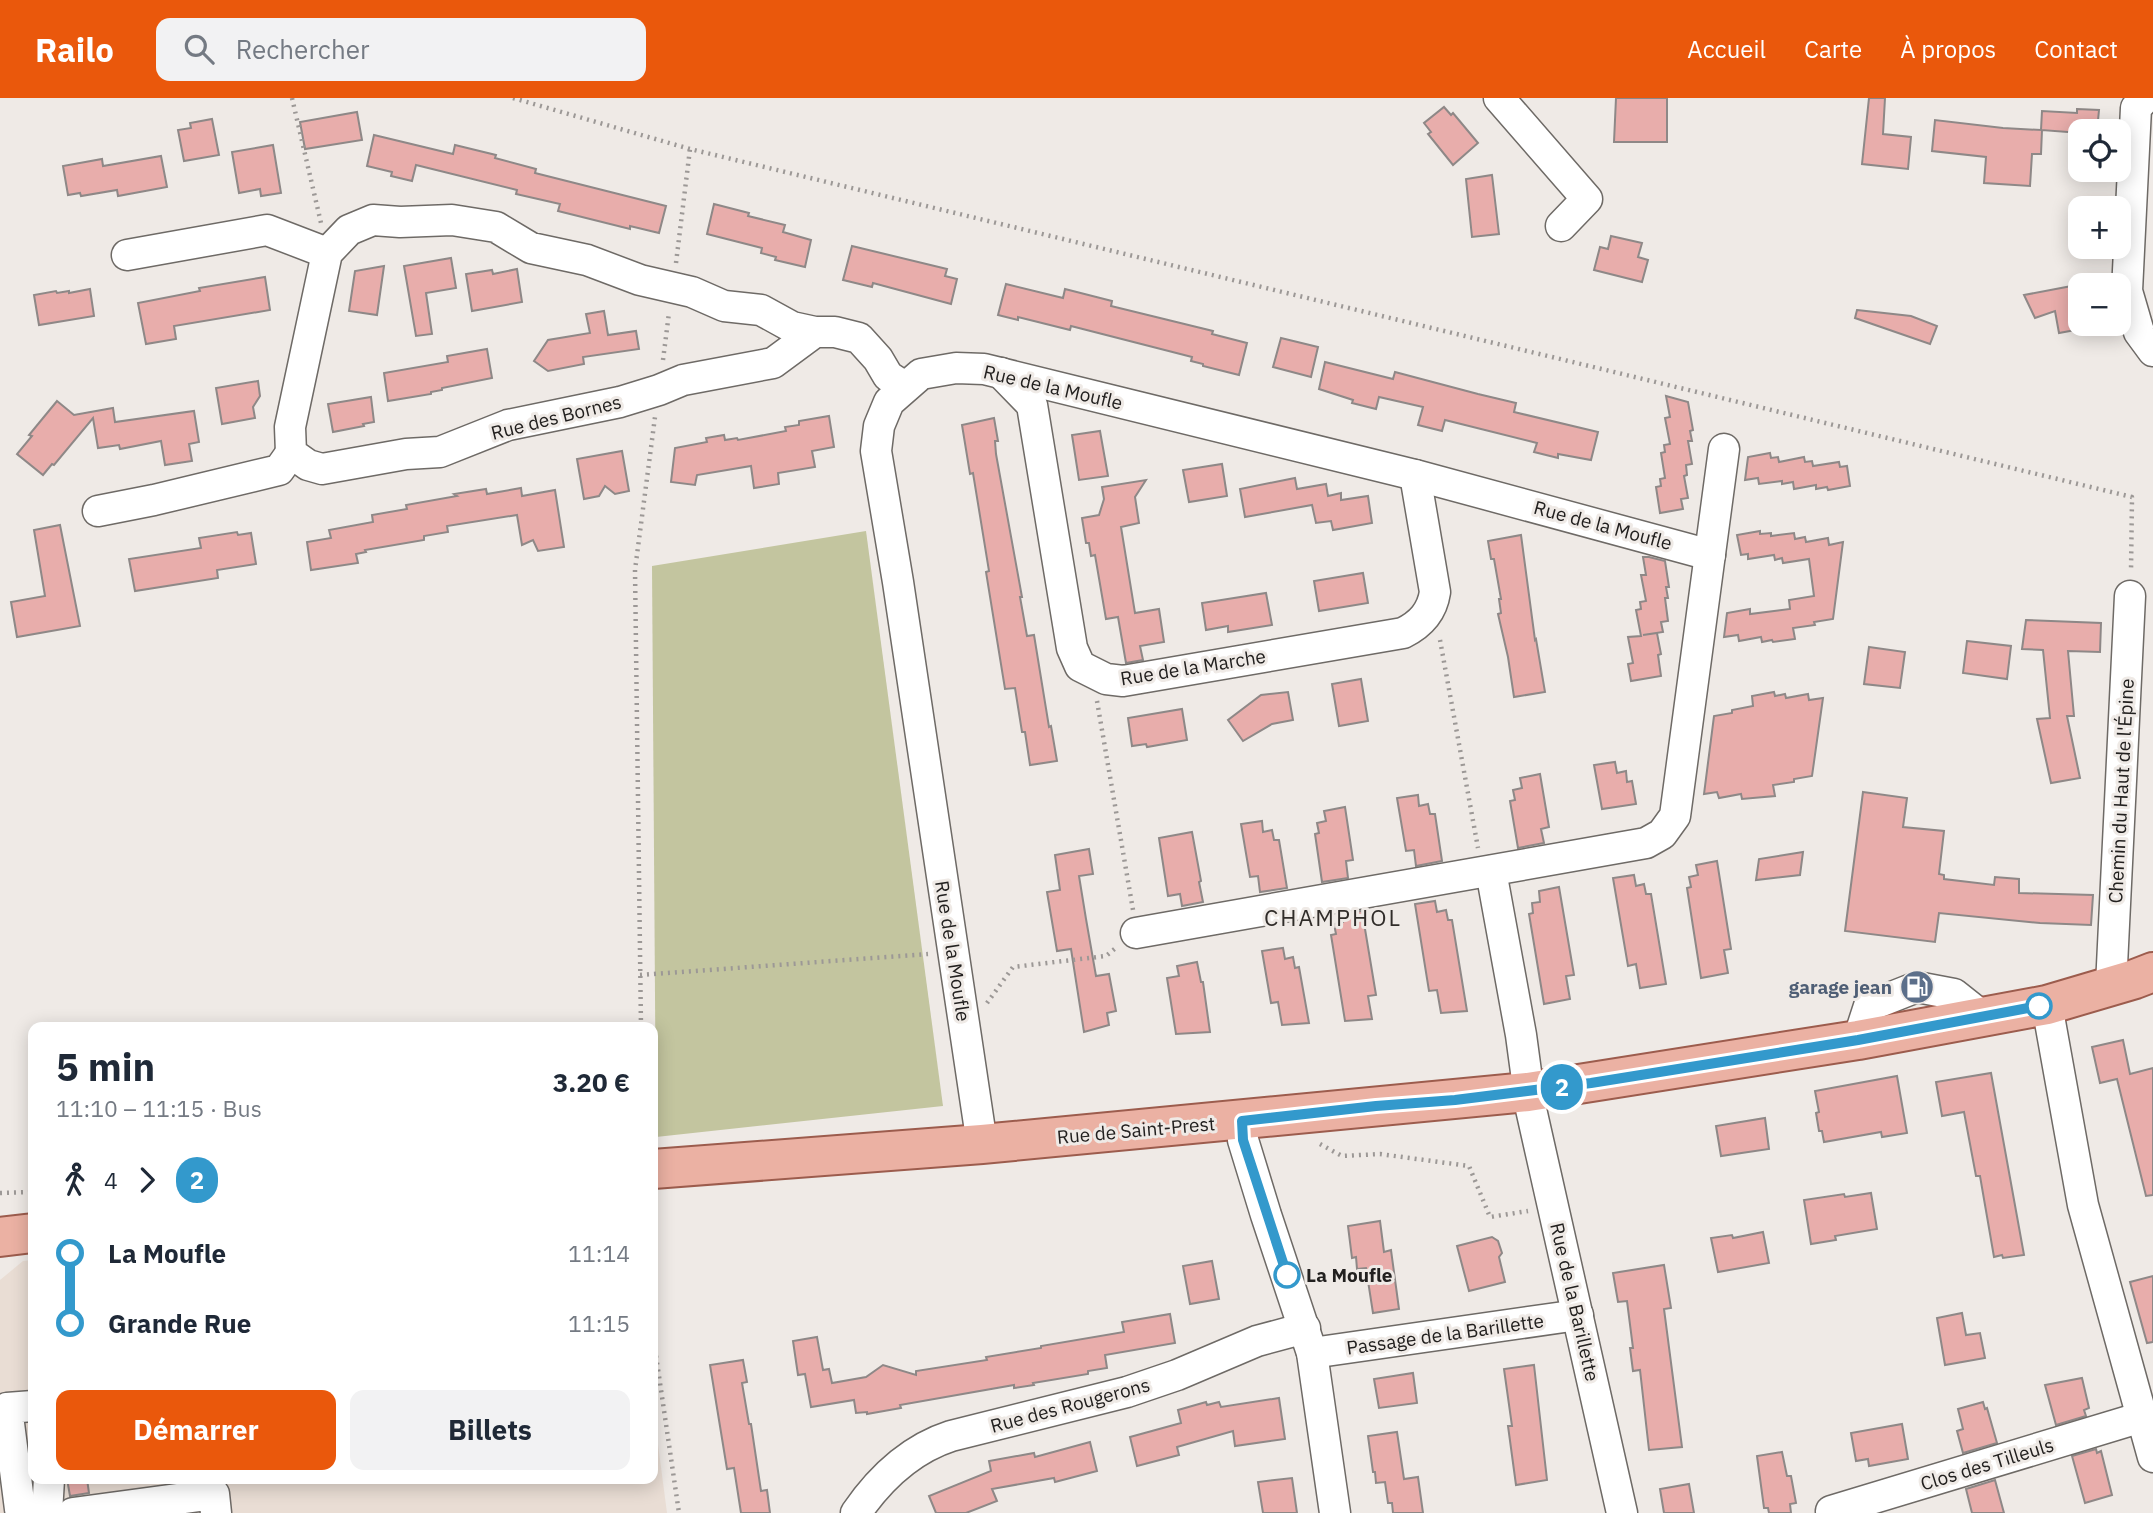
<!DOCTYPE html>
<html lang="fr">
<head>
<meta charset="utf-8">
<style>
	body { margin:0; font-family:"IBM Plex Sans",sans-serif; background:#f2f2f3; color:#1f2937; height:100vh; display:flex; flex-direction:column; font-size:26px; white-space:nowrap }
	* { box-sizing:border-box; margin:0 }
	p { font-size:23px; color:#747a83 }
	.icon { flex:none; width:38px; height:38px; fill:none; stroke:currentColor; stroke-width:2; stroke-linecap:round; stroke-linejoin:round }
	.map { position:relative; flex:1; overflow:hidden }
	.drawer { position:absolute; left:28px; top:924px; width:630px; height:462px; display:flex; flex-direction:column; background:#fff; border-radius:14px; box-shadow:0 4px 18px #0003 }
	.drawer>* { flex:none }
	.badge { padding:0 14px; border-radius:23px; font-size:24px; line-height:46px }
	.buttons { position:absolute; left:2068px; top:21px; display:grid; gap:14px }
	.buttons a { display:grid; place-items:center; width:63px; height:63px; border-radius:14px; background:#fff; box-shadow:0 4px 18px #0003; font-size:35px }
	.map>.badge { position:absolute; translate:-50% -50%; box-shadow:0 0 0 4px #fff }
	.legs { display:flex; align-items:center; gap:10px; height:77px; padding:0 28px; font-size:23px }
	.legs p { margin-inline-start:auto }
	.head { display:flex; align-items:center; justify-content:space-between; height:119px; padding:0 28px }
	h1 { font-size:38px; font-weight:700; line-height:52px }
	.button { display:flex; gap:14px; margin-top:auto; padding:14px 28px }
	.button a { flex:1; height:80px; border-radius:14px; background:#ea580c; color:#fff; font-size:28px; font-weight:700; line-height:80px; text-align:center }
	.button a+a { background:#f2f2f3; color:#1f2937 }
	ul { padding:0 28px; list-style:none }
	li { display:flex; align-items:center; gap:24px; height:70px; font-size:26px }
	li i { display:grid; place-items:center; width:10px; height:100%; margin:0 9px; background:currentColor }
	li i::after { content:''; width:18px; height:18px; margin:-9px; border:5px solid; border-radius:50%; background:#fff }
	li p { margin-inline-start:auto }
	li:first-child i { background:linear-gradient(#0000 50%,currentColor 0) }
	li:last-child i { background:linear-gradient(currentColor 50%,#0000 0) }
	header { display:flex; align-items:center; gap:42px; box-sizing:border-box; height:98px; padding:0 35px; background:#ea580c; color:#fff }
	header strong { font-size:33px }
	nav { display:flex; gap:38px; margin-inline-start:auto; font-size:24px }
	.search { width:490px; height:63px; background:#f2f2f3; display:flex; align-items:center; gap:18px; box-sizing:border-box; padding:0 24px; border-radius:14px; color:#747a83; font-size:26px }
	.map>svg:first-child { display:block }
	.built { fill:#e9ddd4 }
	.green { fill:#c3c59f }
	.building { fill:#e8adab; stroke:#8e8887; stroke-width:2 }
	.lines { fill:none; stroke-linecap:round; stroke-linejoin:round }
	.minor-casing { stroke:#6e6a66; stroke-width:33 }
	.major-casing { stroke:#9c5c4d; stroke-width:42 }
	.path { stroke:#9c9896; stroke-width:4.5; stroke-dasharray:2 5; stroke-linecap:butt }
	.minor { stroke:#fff; stroke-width:30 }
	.major { stroke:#ebb1a3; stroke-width:38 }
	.line-1-casing { stroke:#fff; stroke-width:16 }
	.line-1 { stroke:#39c; stroke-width:10 }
	.stop-1-dot { fill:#fff; stroke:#39c; stroke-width:3.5 }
	.labels { text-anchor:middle; stroke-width:6; stroke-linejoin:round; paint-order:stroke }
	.street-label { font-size:19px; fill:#22201f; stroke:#efeae6 }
	.service-label { font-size:19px; font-weight:bold; fill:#4e5e75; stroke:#efeae6; text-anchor:end }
	.stop-label { font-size:19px; font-weight:bold; fill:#22201f; stroke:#efeae6; text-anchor:start }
	.quarter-label { font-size:23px; letter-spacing:2px; fill:#302c29; stroke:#efeae6 }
</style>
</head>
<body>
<header>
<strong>Railo</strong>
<div class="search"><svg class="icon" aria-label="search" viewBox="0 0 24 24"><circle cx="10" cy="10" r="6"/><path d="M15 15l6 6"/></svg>Rechercher</div>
<nav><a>Accueil</a><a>Carte</a><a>À propos</a><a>Contact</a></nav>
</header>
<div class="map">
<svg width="2153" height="1415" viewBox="0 0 2153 1415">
	<rect width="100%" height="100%" fill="#efeae6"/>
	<path class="built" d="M33,1162V1381H653V1308L667,1415H0V1182L23,1163Z"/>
	<path class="green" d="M866,433L943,1008L656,1039L652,468Z"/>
	<g class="building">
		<path d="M1616,0H1667V44H1614Z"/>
		<path d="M1869,0H1885L1883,36L1911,39L1908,71L1862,66Z"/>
		<path d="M1444,9L1451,17L1453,15L1478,45L1453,67L1428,36L1431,34L1424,25Z"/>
		<path d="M2077,11L2099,12L2097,33L2081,35L2042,32L2041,56H2032L2030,88L1984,85L1986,59L1932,53L1935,22L2003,30L2041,32L2042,13L2077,15Z"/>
		<path d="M357,14L362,42L305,51L300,24Z"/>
		<path d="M212,21L219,57L184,63L178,32L191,30L190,25Z"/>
		<path d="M374,37L453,56L455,47L496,57L495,60L536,71L535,75L666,108L659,135L630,128V131L558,113L560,106L516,96L517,92L416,67L412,83L391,78L392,74L367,68Z"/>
		<path d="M273,47L281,95L261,98L260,91L239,95L232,54Z"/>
		<path d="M161,58L167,89L118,98L117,92L81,98L80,95L68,97L63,68L102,61L103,68Z"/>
		<path d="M1492,77L1499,136L1472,139L1466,81Z"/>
		<path d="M714,106L749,115L748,118L785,127L783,134L811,142L805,169L775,162L776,159L761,155L762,150L707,136Z"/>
		<path d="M1611,138L1642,145L1638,159L1648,162L1642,184L1594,172L1600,149L1608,151Z"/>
		<path d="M852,148L947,171L945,178L957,181L951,206L873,185L872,189L843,182Z"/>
		<path d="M451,160L456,190L426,195L432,236L416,238L404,168Z"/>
		<path d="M384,168L377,217L349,213L355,173Z"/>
		<path d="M517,171L522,204L472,213L466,176L492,172L493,176Z"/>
		<path d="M265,179L270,212L174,228L176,241L146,246L138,205L200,193L199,190Z"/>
		<path d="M1006,186L1063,200L1065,191L1112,203L1111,208L1213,233L1212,236L1247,245L1239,277L1203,268V266L1191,263L1192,259L1071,228L1070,232L1018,219V222L998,217Z"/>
		<path d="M2077,187L2081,209V231L2059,235L2055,213L2035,220L2024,197Z"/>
		<path d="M90,191L94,218L39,227L34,197L56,193L57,195L69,193V195Z"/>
		<path d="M1857,212L1911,218L1937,228L1930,246L1855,220Z"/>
		<path d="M604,213L608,237L636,233L639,251L583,259L584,266L548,273L534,263L548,242L590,235L586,216Z"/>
		<path d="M1281,240L1318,249L1311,279L1273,269Z"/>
		<path d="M487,251L492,280L442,290V292L431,294V296L388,303L384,275L448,264L447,258Z"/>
		<path d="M1325,264L1393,281L1395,274L1478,296L1516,305L1514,314L1598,334L1591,362L1558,356V360L1534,354L1537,345L1445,322L1442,333L1418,327L1423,309L1379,299L1376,311L1352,305L1353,302L1319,291Z"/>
		<path d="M258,283L260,298L253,309L255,320L222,326L216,290Z"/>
		<path d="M1666,298L1688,304L1693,332L1690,333L1692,343H1688L1692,366L1686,367L1687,377L1684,378L1688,400L1681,401L1683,411L1660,415L1656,389L1661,388L1660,381L1665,380L1661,355L1665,354L1664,347L1670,346L1665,320L1670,319Z"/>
		<path d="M371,299L374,324L363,326L364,328L333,334L328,306Z"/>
		<path d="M57,303L74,317L113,310L115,324L194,313L199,344L189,346L192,363L165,367L161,343L120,351L119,347L98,350L93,320L54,367L52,366L43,377L17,356L32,338L29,337Z"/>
		<path d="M829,318L834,349L812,353L815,369L778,375L779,386L754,390L751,368L697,377L695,387L671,384L675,350L707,344L706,340L724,337L725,342L737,340L738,342L786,333L785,329L799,327V323Z"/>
		<path d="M994,320L998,343H995L996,356L1022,499H1020L1027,538L1034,537L1049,629L1051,628L1057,663L1030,667L1025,634H1022L1015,590L1005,591L986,474L989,473L973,375L970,376L962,327Z"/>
		<path d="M1100,333L1108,378L1079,382L1072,337Z"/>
		<path d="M622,353L629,393L615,396L605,388L599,398L584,401L577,361Z"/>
		<path d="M1770,355L1771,360L1778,359L1779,364L1804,359L1805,364L1812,363L1813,368L1839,364L1840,369L1847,368L1850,388L1828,392L1827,389L1816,391V387L1794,391L1793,384L1782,386V383L1759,386L1758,380L1745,382L1748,359Z"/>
		<path d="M1222,366L1227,398L1189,404L1183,372Z"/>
		<path d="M1295,380L1297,391L1326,386L1328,398L1341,395V402L1368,398L1372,425L1333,432L1331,423L1316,425L1312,407L1245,419L1240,391Z"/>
		<path d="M1146,382L1135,399L1139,425L1121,429L1135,515L1159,511L1164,544L1140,548L1143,562L1126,565L1118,519L1106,521L1095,457L1091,458L1089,445H1086L1082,420L1099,417L1104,401L1102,389Z"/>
		<path d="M521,390L522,398L555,392L564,449L538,453L533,442L522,447L517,417L447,428L448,434L424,438V442L365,452L366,454L356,456L358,465L311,472L307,444L331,440L329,432L373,424L372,417L407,411L406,407L457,398L454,396L486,391L487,396Z"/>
		<path d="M60,427L80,528L17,539L11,504L45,498L34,432Z"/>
		<path d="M1760,433V436L1771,435V438L1794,435L1795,441L1805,439L1806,444L1828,440L1829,447L1843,444L1833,521L1814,524L1815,527L1793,530L1795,541L1773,544L1772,542L1762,544L1761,539L1739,543L1738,537L1724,539L1727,515L1750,511V516L1790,511L1789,502L1814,498L1809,461L1783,465L1782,460L1775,462L1774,457L1748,461V456L1741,457L1737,437Z"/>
		<path d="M237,434L238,437L251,435L256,466L217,472L218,480L135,493L129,461L201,450L199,440Z"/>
		<path d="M1521,437L1535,542L1536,541L1545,594L1514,599L1508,559L1498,516L1501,515L1499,501H1501L1494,461H1491L1488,443Z"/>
		<path d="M1643,459H1649L1665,463L1669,489H1666L1668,500H1665L1668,523L1661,524L1663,534L1643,537L1657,535L1661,556L1658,557L1661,578L1631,583L1628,566L1633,565L1628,539L1641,538L1636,512L1641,511L1640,504L1646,503L1641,477H1646Z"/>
		<path d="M1363,475L1368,505L1319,513L1314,483Z"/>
		<path d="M1266,495L1272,527L1228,534V528L1206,532L1202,505Z"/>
		<path d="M2026,522L2101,525L2100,554L2068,553L2074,618H2067L2080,680L2051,685L2037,621L2050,620L2043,552L2022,551Z"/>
		<path d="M1967,543L2011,548L2007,581L1963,575Z"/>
		<path d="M1869,549L1905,554L1900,590L1864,586Z"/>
		<path d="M1361,581L1368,623L1339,628L1332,586Z"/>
		<path d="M1288,594L1293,622L1272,626L1243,643L1228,622L1261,597Z"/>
		<path d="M1774,594L1775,598L1785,596L1786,600L1808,596L1809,602L1823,600L1812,678L1794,681V684L1773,687L1775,698L1742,701L1741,696L1719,700L1717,694L1704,696L1714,618L1732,615V612L1753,608L1752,598Z"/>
		<path d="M1182,611L1187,642L1147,649L1146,646L1132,648L1128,620Z"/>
		<path d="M1615,664L1617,675L1626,673L1627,684L1632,683L1636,706L1602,711L1594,667Z"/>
		<path d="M1540,676L1549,729L1541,731L1544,745L1518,750L1510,703L1515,702L1513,692L1522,690L1520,680Z"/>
		<path d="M1863,694L1907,700L1903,729L1944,733L1939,776L1944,777V781L1994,787L1995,779L2019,781V795L2093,797L2091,827L2040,825L1939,815L1935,844L1845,833Z"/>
		<path d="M1418,697L1419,708L1428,706L1430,716H1435L1442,763L1416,768L1414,752L1406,753L1397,700Z"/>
		<path d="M1345,709L1353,762L1346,763L1348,780L1322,784L1315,736L1319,735L1317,725L1326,723L1324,713Z"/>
		<path d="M1262,723L1263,734L1272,732L1274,742H1279L1287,790L1260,794L1258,778L1250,779L1241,726Z"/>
		<path d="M1192,734L1201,783L1199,784L1203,804L1182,808L1180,796L1168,798L1159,740Z"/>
		<path d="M1089,751L1093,776L1079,778L1086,821L1096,878L1109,876L1116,913L1107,915L1109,927L1084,934L1071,851L1057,853L1047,794L1060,792L1055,757Z"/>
		<path d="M1803,754L1800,777L1756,782L1759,761Z"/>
		<path d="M1717,763L1731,851L1724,852L1728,875L1701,880L1687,790L1691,789L1689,779L1698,777L1696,767Z"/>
		<path d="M1634,777L1636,788L1644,786L1646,796H1651L1666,886L1640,890L1636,866L1628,868L1613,780Z"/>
		<path d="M1559,789L1574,877L1566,878L1570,901L1544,906L1529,816L1533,815L1532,805L1540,804L1539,793Z"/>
		<path d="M1435,803L1437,814L1446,812L1448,822H1452L1467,913L1441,915L1437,892L1429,893L1415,806Z"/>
		<path d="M1362,813L1376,897L1368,898L1372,921L1345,923L1331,837L1336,836L1334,826L1343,824L1342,816Z"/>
		<path d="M1283,850L1285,861L1293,859L1295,870L1299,869L1309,925L1282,927L1278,904L1271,905L1262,853Z"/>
		<path d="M1197,864L1201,884H1203L1210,934L1176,936L1167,880L1179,878L1177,868Z"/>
		<path d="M2123,942L2130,976L2153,970V1097L2146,1098L2117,981L2100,985L2092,949Z"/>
		<path d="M1991,975L2024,1157L2003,1160L2002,1157L1994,1159L1980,1078H1976L1964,1014L1942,1018L1936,984Z"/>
		<path d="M1897,978L1907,1035L1882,1039L1881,1034L1824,1044L1822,1033H1819L1816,1015L1819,1014L1815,993Z"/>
		<path d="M1765,1020L1769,1051L1721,1058L1716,1028Z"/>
		<path d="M1871,1095L1877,1131L1835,1138L1836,1142L1811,1146L1804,1102L1844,1096L1845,1099Z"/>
		<path d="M1380,1123L1384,1154L1391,1152L1399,1211L1373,1215L1366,1170L1357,1171L1356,1159L1352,1160L1348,1128Z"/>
		<path d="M1763,1134L1769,1165L1718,1174L1711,1140L1732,1137L1733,1140Z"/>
		<path d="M1492,1139L1498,1143L1502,1155L1499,1159L1505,1184L1469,1193L1457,1148Z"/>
		<path d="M1212,1163L1219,1201L1190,1206L1183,1168Z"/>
		<path d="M1664,1167L1671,1210L1664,1211L1682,1349L1649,1352L1640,1272L1633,1273L1630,1250H1633L1627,1203L1618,1204L1613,1175Z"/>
		<path d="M2153,1178V1244L2147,1245L2130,1184Z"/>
		<path d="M1962,1215L1966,1237L1980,1235L1985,1260L1945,1267L1937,1220Z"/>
		<path d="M1170,1216L1175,1245L1105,1257L1107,1270L1088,1273V1276L1033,1285L1034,1287L1014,1290V1287L900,1307L901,1310L867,1316V1314L856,1315L854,1302L811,1309L805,1276L798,1277L793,1243L817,1239L823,1272L829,1271L832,1285L866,1279L883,1267L916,1277V1273L987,1262L986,1259L1041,1250V1248L1124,1234L1122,1224Z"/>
		<path d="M743,1262L747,1284L742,1285L749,1326H751L761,1393L767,1392L770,1415H741L734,1370L727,1371L710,1267Z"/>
		<path d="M1534,1267L1547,1382L1516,1387L1508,1328H1512L1504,1271Z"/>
		<path d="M1413,1275L1417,1305L1379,1310L1374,1281Z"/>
		<path d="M2082,1280L2089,1310L2084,1312L2086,1318L2056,1327L2045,1287Z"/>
		<path d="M1279,1300L1285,1341L1235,1348L1233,1333L1177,1349L1179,1357L1137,1368L1130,1339L1181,1325L1178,1312L1206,1304L1207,1307L1219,1304L1221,1309Z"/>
		<path d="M1983,1304L1985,1311L1987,1310L1997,1345L1963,1355L1957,1333L1963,1331L1958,1311Z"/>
		<path d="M1902,1326L1908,1361L1869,1368L1868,1361L1856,1363L1851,1335Z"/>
		<path d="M1397,1334L1404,1381L1418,1379L1423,1415H1393L1392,1405H1388L1385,1384L1376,1385L1375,1374H1373L1368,1338Z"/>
		<path d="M1090,1344L1097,1373L1055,1384L1054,1380L992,1391L997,1403L966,1415H936L929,1398L991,1373L989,1363L1034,1355L1035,1359Z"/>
		<path d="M2096,1351L2097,1355L2101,1353L2112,1397L2085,1405L2072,1358Z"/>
		<path d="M1782,1354L1787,1378H1791L1796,1405L1790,1406L1791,1415H1769L1768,1410H1764L1757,1358Z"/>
		<path d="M1292,1380L1297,1415H1263L1258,1384Z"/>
		<path d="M67,1381H87L89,1395L70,1398Z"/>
		<path d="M1995,1382L2004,1415H1972L1966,1391Z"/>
		<path d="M1689,1386L1694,1415H1664L1660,1391Z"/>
	</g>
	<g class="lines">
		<g class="minor-casing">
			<g id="minor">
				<path d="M1499,0L1587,101L1561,128"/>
				<path d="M2145,0L2136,10L2127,193L2139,234L2153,253"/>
				<path d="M127,157L267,132L327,155"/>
				<path d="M815,234L792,229L761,212L724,208L692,194L640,182L587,162L531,150L496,129L452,122L400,124L373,122L349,132L327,155L290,329L291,355L308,367L322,371L406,356L440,354L508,327L620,304L659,292L683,282L773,265L815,234H835L859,240L878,261L888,278L905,289"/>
				<path d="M1001,275L1032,307L1072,550L1080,568L1106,581L1123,583L1403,535C1421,526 1432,514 1435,494L1415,377"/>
				<path d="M98,413L154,402L279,372L291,355"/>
				<path d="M1491,773L1521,937L1531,1011L1622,1415"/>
				<path d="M1136,835L1646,745L1662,736L1675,718L1724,351"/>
				<path d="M2111,888L2130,498"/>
				<path d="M2047,907L2083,1107L2153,1359"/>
				<path d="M1858,942L1869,908L1917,889L1954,896L1983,919"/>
				<path d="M1242,1023L1243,1042L1266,1117L1312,1255L1335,1415"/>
				<path d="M982,1046L898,484L876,353L879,328L889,304L921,276L956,270L984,271L1415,377L1710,457"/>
				<path d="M1312,1255L1578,1217"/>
				<path d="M20,1411L7,1310L33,1308"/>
				<path d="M1831,1413L2142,1319"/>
				<path d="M47,1415L49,1381"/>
				<path d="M73,1415L214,1396L216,1415"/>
				<path d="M856,1415C880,1380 911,1351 951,1338L1127,1294L1177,1277L1257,1243L1305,1230"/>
			</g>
		</g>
		<g class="major-casing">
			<g id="major">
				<path d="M653,1071L982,1046L1528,994L1858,942L2047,907L2135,881L2153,874"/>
				<path d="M0,1139L33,1135"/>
			</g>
		</g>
		<g class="path">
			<path d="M292,0L321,125"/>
			<path d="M513,0L690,51L2132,399L2131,473"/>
			<path d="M676,165L690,51"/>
			<path d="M663,262L669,215"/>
			<path d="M1440,542L1478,750"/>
			<path d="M1097,603L1133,812"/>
			<path d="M640,877L928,856"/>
			<path d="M987,905L1013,869L1106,858L1117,849"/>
			<path d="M641,929L635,472L655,319"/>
			<path d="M1320,1046L1342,1058L1380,1056L1469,1068L1490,1119L1528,1113"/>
			<path d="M0,1095L33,1094"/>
			<path d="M653,1237L679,1415"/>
		</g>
		<use href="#minor" class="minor"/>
		<use href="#major" class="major"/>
	</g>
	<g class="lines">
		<g class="line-1-casing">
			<path id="line-1" d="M1287,1177L1243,1042L1242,1023L1376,1008L1455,1002L1591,985L1858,942L2039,908"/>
		</g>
		<use href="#line-1" class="line-1"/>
	</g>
	<defs>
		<g id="fuel-disc" transform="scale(1.75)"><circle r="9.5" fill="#5c6f8a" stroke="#efeae6"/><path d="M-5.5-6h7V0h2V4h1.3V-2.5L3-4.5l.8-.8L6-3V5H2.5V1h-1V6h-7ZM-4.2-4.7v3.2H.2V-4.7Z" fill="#fff"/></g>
	</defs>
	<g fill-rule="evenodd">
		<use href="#fuel-disc" x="1917" y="889"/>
	</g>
	<g class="stop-1-dot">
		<circle cx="2039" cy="908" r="12"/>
		<circle cx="1287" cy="1177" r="12"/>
	</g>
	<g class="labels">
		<g class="street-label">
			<text transform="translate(1053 289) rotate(13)" y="7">Rue de la Moufle</text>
			<text transform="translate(556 319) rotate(-14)" y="7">Rue des Bornes</text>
			<text transform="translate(1603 427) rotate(15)" y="7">Rue de la Moufle</text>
			<text transform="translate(1193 569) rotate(-9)" y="7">Rue de la Marche</text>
			<text transform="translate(2121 693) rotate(-87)" y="7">Chemin du Haut de l'Épine</text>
			<text transform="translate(953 853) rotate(81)" y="7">Rue de la Moufle</text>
			<text transform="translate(1136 1032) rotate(-5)" y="7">Rue de Saint-Prest</text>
			<text transform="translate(1575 1204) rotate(77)" y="7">Rue de la Barillette</text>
			<text transform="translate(1445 1236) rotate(-8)" y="7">Passage de la Barillette</text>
			<text transform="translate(1070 1307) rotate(-15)" y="7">Rue des Rougerons</text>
			<text transform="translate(1987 1366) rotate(-17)" y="7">Clos des Tilleuls</text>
		</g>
		<g class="service-label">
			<text x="1892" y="896">garage jean</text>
		</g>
		<g class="stop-label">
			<text x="1306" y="1184">La Moufle</text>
		</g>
		<g class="quarter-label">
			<text x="1333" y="828">CHAMPHOL</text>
		</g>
	</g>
</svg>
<div class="buttons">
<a><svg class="icon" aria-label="locate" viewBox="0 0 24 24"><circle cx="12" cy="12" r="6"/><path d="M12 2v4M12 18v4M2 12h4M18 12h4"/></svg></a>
<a>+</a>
<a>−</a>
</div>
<b class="badge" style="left:1562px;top:989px;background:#39c;color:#fff">2</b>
<section class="drawer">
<div class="head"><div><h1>5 min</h1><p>11:10 – 11:15 · Bus</p></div><b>3.20 €</b></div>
<div class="legs"><svg class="icon" aria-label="walk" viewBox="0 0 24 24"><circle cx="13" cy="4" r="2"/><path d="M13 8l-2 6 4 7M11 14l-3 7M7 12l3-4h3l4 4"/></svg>4<svg class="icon" aria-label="forward" viewBox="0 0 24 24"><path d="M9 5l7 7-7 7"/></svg><b class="badge" style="background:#39c;color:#fff">2</b></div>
<ul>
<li><i style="color:#39c"></i><b>La Moufle</b><p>11:14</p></li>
<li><i style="color:#39c"></i><b>Grande Rue</b><p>11:15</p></li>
</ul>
<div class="button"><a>Démarrer</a><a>Billets</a></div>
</section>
</div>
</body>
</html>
